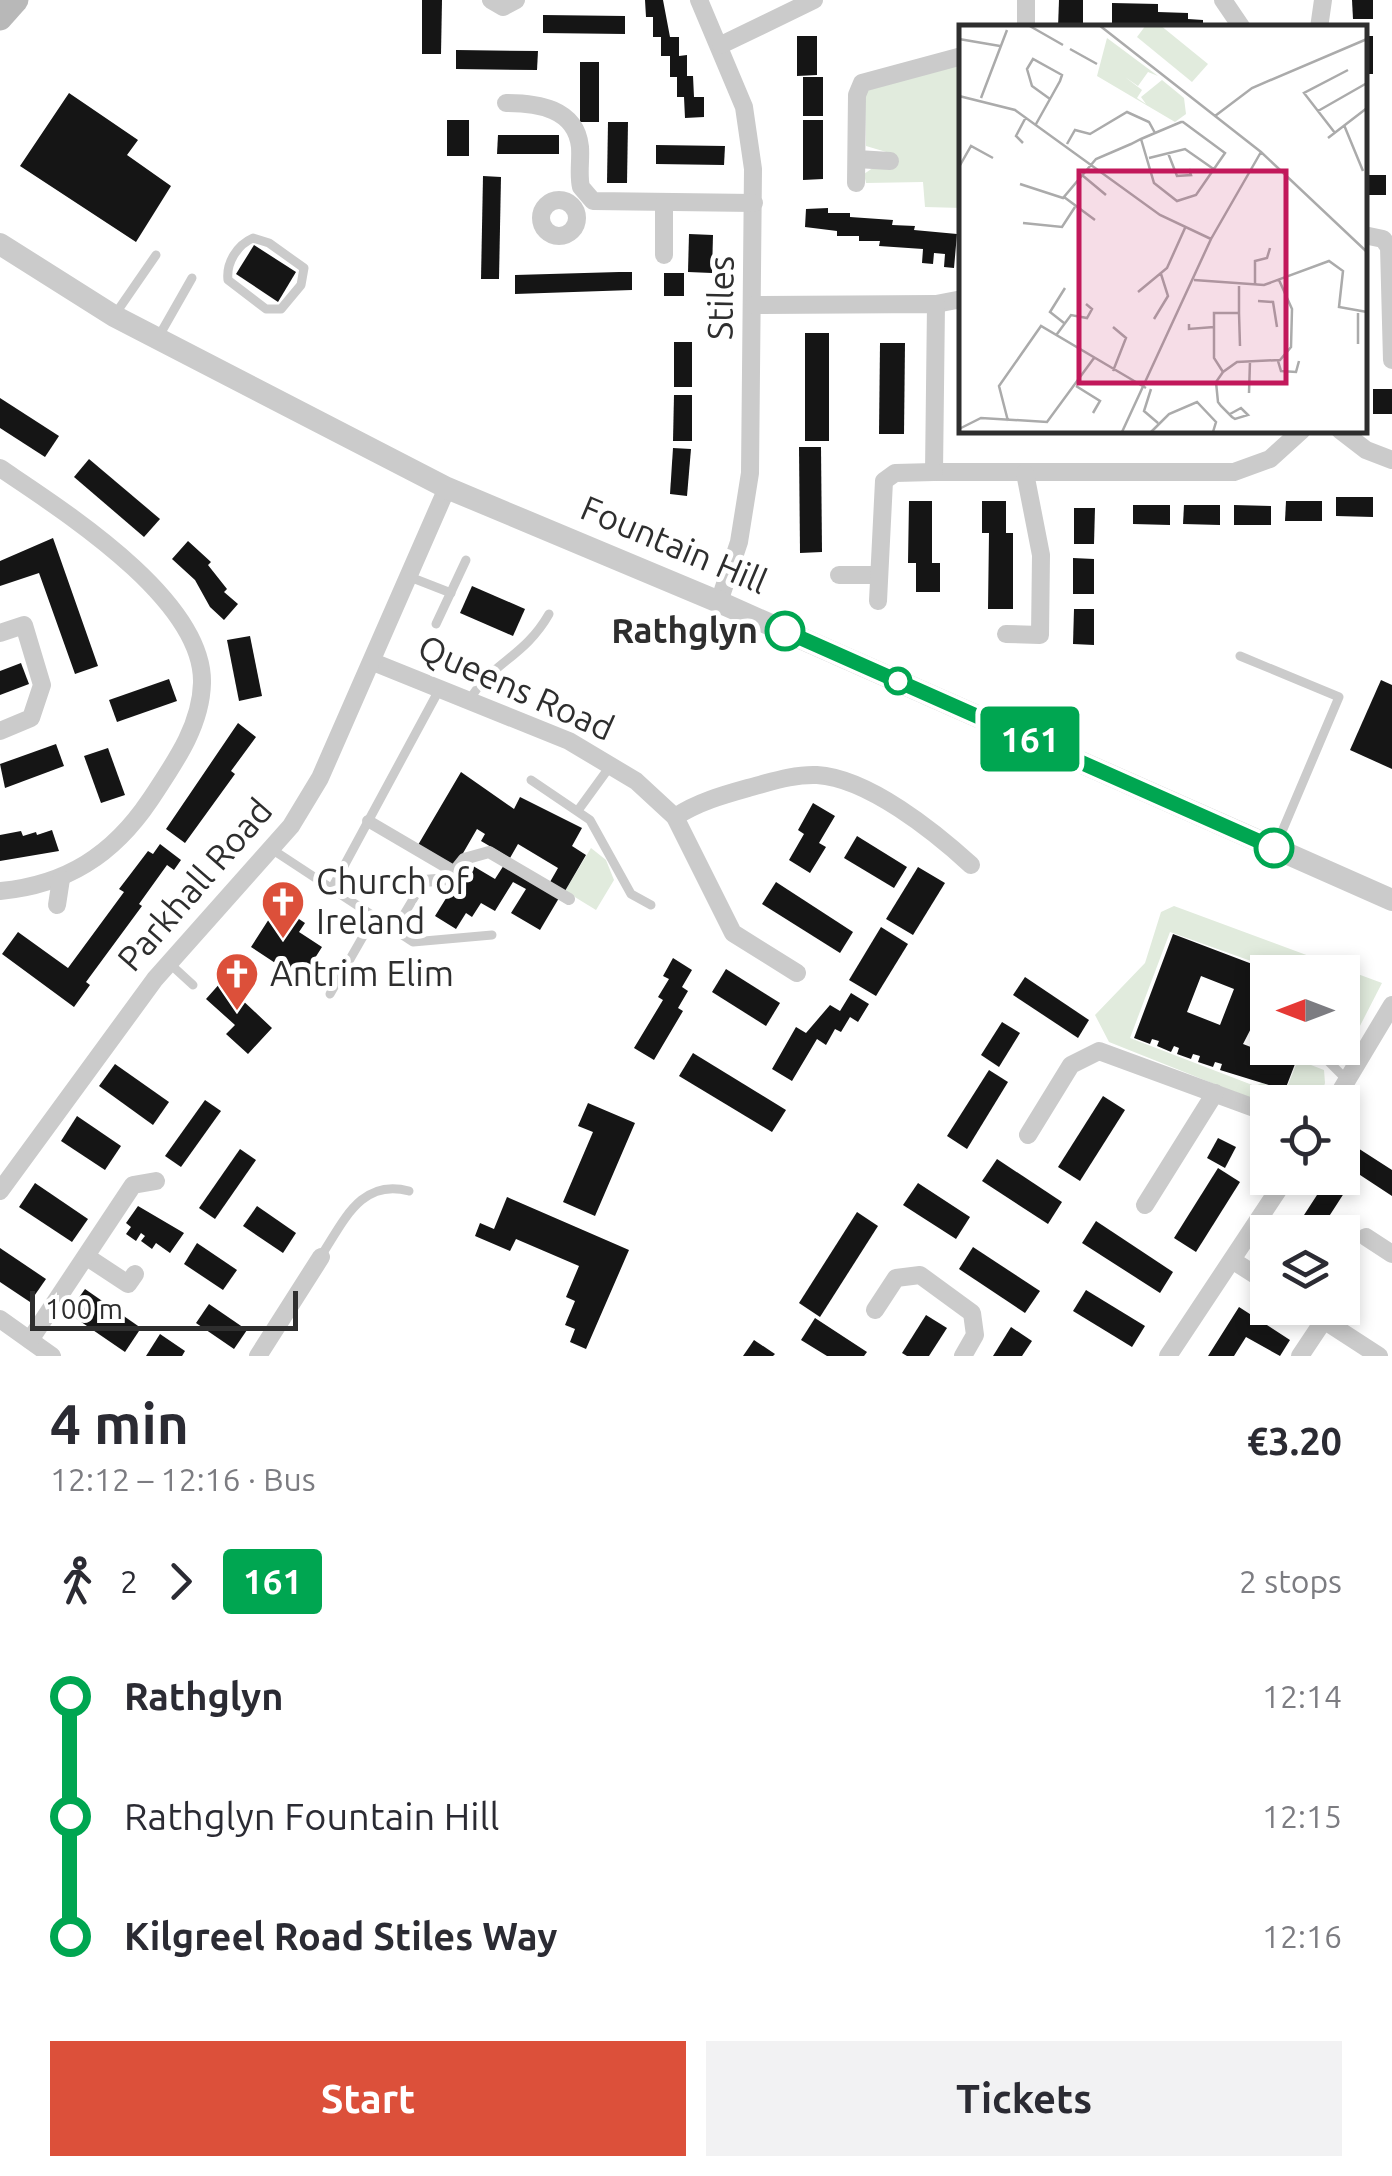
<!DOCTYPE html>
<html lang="en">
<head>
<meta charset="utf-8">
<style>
	body { margin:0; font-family:Ubuntu,sans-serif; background:#f2f2f3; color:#2b2b33; height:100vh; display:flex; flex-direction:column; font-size:38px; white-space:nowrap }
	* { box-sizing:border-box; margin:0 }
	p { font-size:32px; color:#7c7c81 }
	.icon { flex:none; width:55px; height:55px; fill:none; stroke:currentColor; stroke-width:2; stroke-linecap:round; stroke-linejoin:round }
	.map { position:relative; height:1356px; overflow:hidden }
	.panel { display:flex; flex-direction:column; background:#fff; flex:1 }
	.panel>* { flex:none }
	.badge { padding:0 20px; border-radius:8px; font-size:35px; line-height:65px }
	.needle { width:65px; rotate:270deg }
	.buttons { position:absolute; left:1250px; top:955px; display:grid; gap:20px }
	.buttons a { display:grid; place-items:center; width:110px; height:110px; border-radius:0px; background:#fff; box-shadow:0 5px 15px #0003; font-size:50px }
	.scale { position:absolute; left:30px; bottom:25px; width:268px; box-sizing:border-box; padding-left:10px; border:5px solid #2e2e2e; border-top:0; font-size:28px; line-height:35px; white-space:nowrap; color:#2e2e2e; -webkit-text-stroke:8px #fff; paint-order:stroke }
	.map>.badge { position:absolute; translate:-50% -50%; box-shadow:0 0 0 5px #fff }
	.legs { display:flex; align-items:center; gap:15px; height:110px; padding:0 50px; font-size:32px }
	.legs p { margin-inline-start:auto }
	.head { display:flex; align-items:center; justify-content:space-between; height:170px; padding:0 50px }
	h1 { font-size:55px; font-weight:700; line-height:75px }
	.action { display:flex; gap:20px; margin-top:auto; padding:20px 50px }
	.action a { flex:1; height:115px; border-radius:0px; background:#dc503a; color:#fff; font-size:40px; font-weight:700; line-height:115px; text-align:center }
	.action a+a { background:#f2f2f3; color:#2b2b33 }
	ul { padding:0 50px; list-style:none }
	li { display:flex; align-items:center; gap:35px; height:120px; font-size:38px }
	li i { display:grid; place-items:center; width:15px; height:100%; margin:0 12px; background:currentColor }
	li i::after { content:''; width:25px; height:25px; margin:-12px; border:8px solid; border-radius:50%; background:#fff }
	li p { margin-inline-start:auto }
	li:first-child i { background:linear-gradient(#0000 50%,currentColor 0) }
	li:last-child i { background:linear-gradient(currentColor 50%,#0000 0) }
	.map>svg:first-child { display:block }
	.green { fill:#e1ebdd }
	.building { fill:#151515; fill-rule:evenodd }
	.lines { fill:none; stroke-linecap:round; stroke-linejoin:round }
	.service { stroke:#cbcbcb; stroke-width:9 }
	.pedestrian { stroke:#cbcbcb; stroke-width:12 }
	.minor { stroke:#cbcbcb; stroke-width:18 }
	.tertiary { stroke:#cbcbcb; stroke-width:22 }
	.secondary { stroke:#b8b8b8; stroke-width:25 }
	.line-1-casing { stroke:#fff; stroke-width:22 }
	.line-1 { stroke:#00a651; stroke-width:15 }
	.stop-1-dot { fill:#fff; stroke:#00a651; stroke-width:5 }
	.labels { text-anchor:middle; stroke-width:10; stroke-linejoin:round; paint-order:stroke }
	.street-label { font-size:35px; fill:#2e2e2e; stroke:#fff }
	.stop-label { font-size:35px; font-weight:bold; fill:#2e2e2e; stroke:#fff; text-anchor:end }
	.poi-label { font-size:35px; fill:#2e2e2e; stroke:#fff; text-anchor:start }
	.inset-road { fill:none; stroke:#ababab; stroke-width:2.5 }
	.view { fill:#c2185b; fill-opacity:0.15; stroke:#c2185b; stroke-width:5 }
	.inset-edge { fill:none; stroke:#2e2e2e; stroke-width:5 }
</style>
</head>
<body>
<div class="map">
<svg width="1392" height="1356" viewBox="0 0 1392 1356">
	<rect width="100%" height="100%" fill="#fff"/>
	<g class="green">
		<path d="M962,64V208L925,207L923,182L866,183L864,174L893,154L866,146L865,91Z"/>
		<path d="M591,848L606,860L614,880L596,910L565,891Z"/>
		<path d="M1174,906L1382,983L1344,1057L1330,1052L1332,1048H1342V972H1282L1170,932L1130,1038L1255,1086L1262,1083L1285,1092L1298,1060L1324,1070L1325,1083L1319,1102L1267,1105L1109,1042L1095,1015L1145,963L1161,912Z"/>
	</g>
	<g class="building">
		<path d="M422,0H442L441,54H422Z"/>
		<path d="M645,0H663L670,37H679V56L687,55V76H693L694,97H704V117L685,118L684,97H677V77H670V56H661V37H653V17H646Z"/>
		<path d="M1059,0H1083V28H1058Z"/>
		<path d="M1352,0H1373V19H1353Z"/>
		<path d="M1112,3L1158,4V12L1188,13V19L1203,20V28H1112Z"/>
		<path d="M543,15L625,16V34L543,33Z"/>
		<path d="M797,36H817V75L797,76Z"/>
		<rect x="1364" y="36" width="9" height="38"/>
		<path d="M456,50L538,51L537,70L456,69Z"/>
		<rect x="580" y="62" width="19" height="60"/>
		<rect x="803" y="77" width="20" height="39"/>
		<path d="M69,93L138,140L127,155L171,186L136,242L20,166Z"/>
		<rect x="447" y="120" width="22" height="36"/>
		<path d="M803,120H823V179L803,180Z"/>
		<path d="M608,122H628L627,183H607Z"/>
		<path d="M498,135H559V154H497Z"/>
		<path d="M656,145L725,146L724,165L656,164Z"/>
		<rect x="1364" y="175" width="22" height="20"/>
		<path d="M483,176L501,177L499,279H481Z"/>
		<path d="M828,208V213H850V217L893,220L892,225L915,226L914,230L957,234L954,268L944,267L945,254L934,253L933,264L922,263L923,249L879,246L880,241H859V236H837V231L805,227L806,209Z"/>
		<path d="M689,234L713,235L712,273L688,272Z"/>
		<path d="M254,245L296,272L278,302L236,274Z"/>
		<path d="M619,272H632V290L515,294V275Z"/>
		<rect x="664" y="273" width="20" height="23"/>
		<rect x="805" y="333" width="24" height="108"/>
		<rect x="674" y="342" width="18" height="45"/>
		<path d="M880,343H905L904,434H879Z"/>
		<rect x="1373" y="389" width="19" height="25"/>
		<path d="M674,395H692V441H673Z"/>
		<path d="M0,398L59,436L45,457L0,428Z"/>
		<path d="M799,447H821L822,552L800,553Z"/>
		<path d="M673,448L691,449L687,496L670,494Z"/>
		<path d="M89,459L160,519L144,537L74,477Z"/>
		<path d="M1336,497H1373V517L1336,516Z"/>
		<path d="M909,501H932V563H940V592H916V563H908Z"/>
		<path d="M982,501H1006V533H1013V609H988L989,533H982Z"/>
		<path d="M1286,501H1322V521H1285Z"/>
		<path d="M1133,505H1170V525L1133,524Z"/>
		<path d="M1184,505H1220V525L1183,524Z"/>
		<path d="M1234,505L1271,506V525H1234Z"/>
		<path d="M1074,508H1095L1094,544H1074Z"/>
		<path d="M53,538L98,666L75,674L39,573L0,586V561Z"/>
		<path d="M188,541L211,562L208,565L227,589L224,592L238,604L224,620L210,607L195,580L172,559Z"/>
		<path d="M1073,558L1094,559V594H1073Z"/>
		<path d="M472,586L525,609L513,636L460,613Z"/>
		<path d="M1074,609H1094V645L1073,644Z"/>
		<path d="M250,636L262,696L239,701L227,640Z"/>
		<path d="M21,663L29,684L0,695V671Z"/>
		<path d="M169,679L177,701L117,722L109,700Z"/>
		<path d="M1381,680L1392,685V769L1350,750Z"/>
		<path d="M238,723L256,737L231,771L235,774L185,843L166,829Z"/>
		<path d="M56,744L64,766L5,788L0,764Z"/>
		<path d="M108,748L125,795L101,803L84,756Z"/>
		<path d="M461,772L514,809L520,797L582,828L572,846L586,855L565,891L550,882L558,868L518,844L510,858L481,841L485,834L477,829L455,867L418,845Z"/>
		<path d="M813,803L835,816L819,843L826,847L810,873L789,860L804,834L798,830Z"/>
		<path d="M52,830L59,851L0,861V835L21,831L23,836L36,832L37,835Z"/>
		<path d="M857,836L907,867L894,888L844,858Z"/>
		<path d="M160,844L181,860L174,870L167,865L139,904L142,906L86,982L90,985L74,1007L2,954L18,932L68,968L124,892L119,889L129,876L148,851L153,854Z"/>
		<path d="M468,863L495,879L504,865L559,898L540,930L511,913L526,889L513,882L495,911L481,903L472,917L466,913L456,929L435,916Z"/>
		<path d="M918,867L945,883L913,935L886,919Z"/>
		<path d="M776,882L853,932L840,953L762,904Z"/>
		<path d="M278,905L305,923L299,932L322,947L301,980L251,947Z"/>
		<path d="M881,927L908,944L876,996L849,980Z"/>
		<path d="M1173,934L1268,970V1006L1258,1003L1261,1009L1243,1044L1295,1064L1285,1090L1220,1070L1222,1064L1215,1062L1213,1067L1198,1062L1200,1056L1193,1054L1191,1059L1177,1054L1179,1048L1174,1046L1171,1052L1157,1046L1159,1041L1152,1039L1150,1044L1134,1038ZM1201,976L1234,989L1220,1025L1187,1012Z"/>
		<path d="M673,958L692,970L682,987L688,991L678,1008L683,1011L654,1060L634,1048L663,1000L658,997L669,979L663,976Z"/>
		<path d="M726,969L780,1003L766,1026L712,992Z"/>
		<path d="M1025,977L1089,1020L1078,1038L1013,995Z"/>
		<path d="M222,981L272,1028L248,1054L226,1034L235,1025L206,999Z"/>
		<path d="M851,993L869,1004L858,1022L850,1017L841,1032L835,1029L826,1045L817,1039L792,1081L772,1069L796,1027L806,1033L830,1005L840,1011Z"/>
		<path d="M1002,1022L1020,1033L999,1067L981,1055Z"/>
		<path d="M693,1053L786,1110L772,1132L679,1076Z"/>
		<path d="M115,1064L169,1102L153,1125L99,1086Z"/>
		<path d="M989,1070L1008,1082L967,1149L947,1136Z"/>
		<path d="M1103,1096L1125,1110L1080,1181L1058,1167Z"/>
		<path d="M205,1100L221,1111L181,1167L165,1156Z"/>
		<path d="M588,1103L635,1123L595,1216L563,1202L593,1132L578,1126Z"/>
		<path d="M77,1116L121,1146L105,1170L61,1141Z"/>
		<path d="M1218,1138L1236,1147L1225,1168L1207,1158Z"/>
		<path d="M1350,1143L1392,1170V1196L1357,1173L1319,1232H1293L1328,1178H1342V1154Z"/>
		<path d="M240,1149L256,1160L215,1219L199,1208Z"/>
		<path d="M997,1159L1062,1202L1048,1224L982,1181Z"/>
		<path d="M1218,1168L1240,1182L1196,1252L1174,1238Z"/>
		<path d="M35,1183L88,1219L72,1242L19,1207Z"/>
		<path d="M918,1183L970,1217L956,1239L903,1205Z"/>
		<path d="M507,1197L629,1250L586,1349L570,1342L575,1329L565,1325L575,1301L566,1297L579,1266L516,1239L510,1251L475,1236L480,1223L494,1229Z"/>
		<path d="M138,1206L184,1233L170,1253L156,1243L152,1249L141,1241L145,1236L141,1233L136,1241L126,1234L131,1227L126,1223Z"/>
		<path d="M257,1206L296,1233L283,1253L243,1226Z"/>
		<path d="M857,1212L878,1226L820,1317L799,1303Z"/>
		<path d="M1096,1221L1173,1272L1160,1293L1082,1243Z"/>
		<path d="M197,1243L237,1270L223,1290L184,1264Z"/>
		<path d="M973,1247L1040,1291L1025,1313L959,1269Z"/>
		<path d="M0,1248L46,1279L30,1302L0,1282Z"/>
		<path d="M85,1289L141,1328L125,1352L68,1313Z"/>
		<path d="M1086,1290L1145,1326L1132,1347L1073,1311Z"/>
		<path d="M209,1304L247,1330L234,1349L196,1323Z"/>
		<path d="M1239,1307L1290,1340L1280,1356L1246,1337L1234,1356H1208Z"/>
		<path d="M926,1315L947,1328L929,1356H907L902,1353Z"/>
		<path d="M815,1318L867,1352L864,1356H827L801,1340Z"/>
		<path d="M1011,1327L1032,1341L1022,1356H993Z"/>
		<path d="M160,1334L185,1351L182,1356H146Z"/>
		<path d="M754,1340L775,1354L773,1356H743Z"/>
	</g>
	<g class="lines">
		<g class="service">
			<path d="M253,238L269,243L304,268L301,285L281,309H266L228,280C226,263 237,245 253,238Z"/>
			<path d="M116,313L156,255"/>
			<path d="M159,336L192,278"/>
			<path d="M410,577L451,593"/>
			<path d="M436,624L466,560"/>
			<path d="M1240,656L1339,697L1275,848"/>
			<path d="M469,701C490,663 524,658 549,614"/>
			<path d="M531,780L590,820L631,894L651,905"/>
			<path d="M579,809L611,765"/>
			<path d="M273,850L413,942L492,935"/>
			<path d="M331,890L439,690"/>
			<path d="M394,931L424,881"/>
			<path d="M169,963L193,985"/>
			<path d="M330,994L373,919"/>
			<path d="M1302,1048L1327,1060L1348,1081"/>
			<path d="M321,1256C344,1221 361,1178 409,1191"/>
		</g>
		<g class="pedestrian">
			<path d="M368,821L455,872"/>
			<path d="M424,881L448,879L464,859L489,852L569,899"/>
		</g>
		<g class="minor">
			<path d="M491,0L503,7L516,0"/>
			<path d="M699,0L744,107L753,169L750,473L739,542L719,602"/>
			<path d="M1026,0V28"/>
			<path d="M1223,0L1242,28"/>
			<path d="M1319,28L1323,0"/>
			<path d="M721,45L814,0"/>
			<path d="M506,103C537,103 576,108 580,147C581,161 578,174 581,187L593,201L754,203"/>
			<path d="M857,159L890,161"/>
			<path d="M856,183L857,95L862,83L962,56"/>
			<circle cx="559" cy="218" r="18"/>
			<path d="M1364,235L1383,239L1389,247L1392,360"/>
			<path d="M664,255V203"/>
			<path d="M936,304L962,299"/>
			<path d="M754,305L936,304L934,472H1234L1270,459L1302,430"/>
			<path d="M1340,430L1366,450L1392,460"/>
			<path d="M0,468C62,510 204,599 202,683C201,727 173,765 150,800C113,855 66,885 0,891"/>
			<path d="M839,575H879"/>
			<path d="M878,601L884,481L895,473L934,472"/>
			<path d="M0,633L24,625L42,685L31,718L0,731"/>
			<path d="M1006,634L1040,635L1041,555L1025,473"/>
			<path d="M373,662L569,741L636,781L675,817L733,933L797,973"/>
			<path d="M675,817C698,802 723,795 748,788C771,782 794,774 817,775C868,778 935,832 971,865"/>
			<path d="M57,905L61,879"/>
			<path d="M1334,1102L1392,1005"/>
			<path d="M1028,1135L1071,1065L1099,1051L1268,1113"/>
			<path d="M0,1191L155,979L291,826L320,778L447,488"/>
			<path d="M1145,1205L1215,1093"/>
			<path d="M1366,1237L1392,1254"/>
			<path d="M87,1257L128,1284L135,1274"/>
			<path d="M1232,1260L1268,1283"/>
			<path d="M1305,1308L1379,1356"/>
			<path d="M875,1310L896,1278L920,1275L972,1313L975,1335L963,1356"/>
			<path d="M0,1319L52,1356"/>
			<path d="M30,1340L133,1185L156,1181"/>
			<path d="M258,1356L321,1257"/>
			<path d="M1168,1356L1286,1178"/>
			<path d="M1300,1356L1324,1320"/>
		</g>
		<path class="tertiary" d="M0,244L114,316L447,488L719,602L1392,900"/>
		<path class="secondary" d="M0,18L16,0"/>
	</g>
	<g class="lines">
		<g class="line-1-casing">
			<path id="line-1" d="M785,631L1274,848"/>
		</g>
		<use href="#line-1" class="line-1"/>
	</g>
	<defs>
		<g id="church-pin" transform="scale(2.25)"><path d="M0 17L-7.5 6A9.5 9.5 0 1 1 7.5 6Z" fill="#dc503a" stroke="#fff"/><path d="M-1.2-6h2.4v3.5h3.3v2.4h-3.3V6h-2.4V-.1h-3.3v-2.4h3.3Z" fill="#fff"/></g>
	</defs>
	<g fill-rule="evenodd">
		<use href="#church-pin" x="283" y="902"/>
		<use href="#church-pin" x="237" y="974"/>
	</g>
	<g class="stop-1-dot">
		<circle cx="785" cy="631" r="18"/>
		<circle cx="898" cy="681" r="12"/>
		<circle cx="1274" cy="848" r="18"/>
	</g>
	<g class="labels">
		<g class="street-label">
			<text transform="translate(721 298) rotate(-89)" y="12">Stiles</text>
			<text transform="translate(674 545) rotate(23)" y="12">Fountain Hill</text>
			<text transform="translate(516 688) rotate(24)" y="12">Queens Road</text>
			<text transform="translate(195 885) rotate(-49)" y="12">Parkhall Road</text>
		</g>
		<g class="stop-label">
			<text x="758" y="643">Rathglyn</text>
		</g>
		<g class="poi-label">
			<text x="316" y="894">Church of<tspan x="316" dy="40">Ireland</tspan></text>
			<text x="270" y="986">Antrim Elim</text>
		</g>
	</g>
	<g transform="translate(959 25)">
		<rect width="408" height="408" fill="#fff"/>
		<path d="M187,0H201L249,39L233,57L178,12ZM148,13L199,51L189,47L179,61L166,52L183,65L178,73L187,79L182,72L203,55L225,73L227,89L216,97L138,51Z" fill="#e1ebdd"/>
		<path class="inset-road" d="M69,0L104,20M140,0L302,127L408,227M0,14L41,21M111,24L138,39M0,71L56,85L201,190L252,214M22,73L48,5M359,86L408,58M256,91L293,63L408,14M77,99L91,74L101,56L103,50L74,34L68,44L73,61L91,74M385,100L404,146M376,108L345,68L389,45M369,113L408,83M64,118L57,111L67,92M108,119L116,105L131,109L168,87L190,97L196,108M209,128L218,151L232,150L230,144M190,133L226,124L256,145M0,142L12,121L34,133M123,150L147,170M61,159L104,173L137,134L172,119L182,114L196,108L222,97H224L266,128L237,170L218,176L195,158L182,114M105,172L136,195M64,198L103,202L116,182M235,255L305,260L370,236L384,246L380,282L408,287M296,261V236L308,233L311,223M179,267L208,243L226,203M299,276L314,277L318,302M280,288L281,321M399,288V319M195,294L209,271L202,249M105,298L91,287L106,263M230,299V304L255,302M154,302L167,313L154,346M98,309L112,290L128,293L133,284L127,279M319,336L322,346L337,347L340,336M264,347L255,333V288H280V261M117,361L141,376L134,388M192,364L185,386L199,398M290,368L291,336M271,389L282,383L289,390L276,394L273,392L262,381L259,377L257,357L264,347L278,337L321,335L332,322L333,284L320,255M49,396L40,361L82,301L187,363M0,404L22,393L88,397L135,333M163,407L252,214L302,127M192,407L210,389L238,377L257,397L254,407"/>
		<path class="view" d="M120,146H327V358H120Z"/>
		<rect width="408" height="408" class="inset-edge"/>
	</g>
</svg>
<div class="buttons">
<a><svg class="needle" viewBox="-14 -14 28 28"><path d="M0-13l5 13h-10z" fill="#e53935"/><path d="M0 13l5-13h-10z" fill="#7c7c81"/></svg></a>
<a><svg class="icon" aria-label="locate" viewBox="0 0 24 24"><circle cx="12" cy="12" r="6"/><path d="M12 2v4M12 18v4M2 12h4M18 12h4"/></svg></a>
<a><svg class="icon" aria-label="layers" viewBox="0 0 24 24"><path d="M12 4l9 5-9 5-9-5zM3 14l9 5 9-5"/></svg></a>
</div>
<div class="scale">100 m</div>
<b class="badge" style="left:1030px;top:739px;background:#00a651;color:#fff">161</b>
</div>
<section class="panel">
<div class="head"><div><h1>4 min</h1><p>12:12 – 12:16 · Bus</p></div><b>€3.20</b></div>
<div class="legs"><svg class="icon" aria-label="walk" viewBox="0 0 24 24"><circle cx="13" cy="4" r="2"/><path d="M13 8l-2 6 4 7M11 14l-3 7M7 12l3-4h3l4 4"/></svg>2<svg class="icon" aria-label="forward" viewBox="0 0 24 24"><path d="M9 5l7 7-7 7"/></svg><b class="badge" style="background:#00a651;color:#fff">161</b><p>2 stops</p></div>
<ul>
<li><i style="color:#00a651"></i><b>Rathglyn</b><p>12:14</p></li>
<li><i style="color:#00a651"></i><span>Rathglyn Fountain Hill</span><p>12:15</p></li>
<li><i style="color:#00a651"></i><b>Kilgreel Road Stiles Way</b><p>12:16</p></li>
</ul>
<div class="action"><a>Start</a><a>Tickets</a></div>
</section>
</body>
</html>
